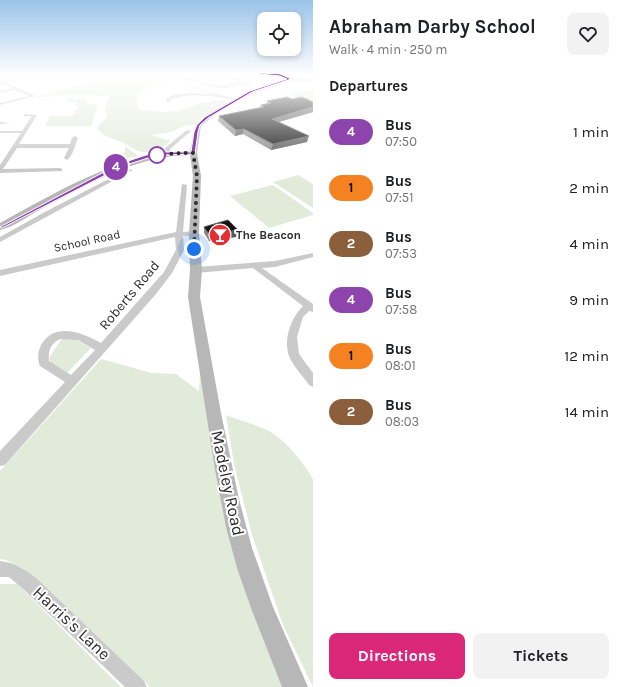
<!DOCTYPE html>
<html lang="en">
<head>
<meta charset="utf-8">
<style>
	body { margin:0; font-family:Karla,sans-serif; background:#f2f2f2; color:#202124; height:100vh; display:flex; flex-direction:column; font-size:15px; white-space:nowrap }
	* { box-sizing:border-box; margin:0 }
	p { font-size:13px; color:#757577 }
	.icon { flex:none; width:22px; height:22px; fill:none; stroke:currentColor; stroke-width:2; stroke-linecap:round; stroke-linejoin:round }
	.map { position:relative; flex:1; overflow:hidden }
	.drawer { display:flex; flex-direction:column; background:#fff; width:312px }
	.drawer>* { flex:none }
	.badge { padding:0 8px; border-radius:13px; font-size:14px; line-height:26px }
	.controls { position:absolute; left:257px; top:12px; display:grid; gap:8px }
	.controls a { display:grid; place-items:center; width:44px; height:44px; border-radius:8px; background:#fff; box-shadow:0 2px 6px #0003; font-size:20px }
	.you { position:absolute; width:20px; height:20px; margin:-10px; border:3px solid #fff; border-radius:50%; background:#1a73e8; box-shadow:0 0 0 6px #1a73e833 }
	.map>.badge { position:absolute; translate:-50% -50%; box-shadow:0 0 0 2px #fff }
	h2 { padding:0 16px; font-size:15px; line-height:36px }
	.round { display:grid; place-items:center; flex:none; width:42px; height:42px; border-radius:8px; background:#f2f2f2 }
	.summary { display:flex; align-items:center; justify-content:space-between; height:68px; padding:0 16px }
	h1 { font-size:19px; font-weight:700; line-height:30px }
	.action { display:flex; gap:8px; margin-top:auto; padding:8px 16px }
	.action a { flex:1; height:46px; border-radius:8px; background:#db2777; color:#fff; font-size:16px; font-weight:700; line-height:46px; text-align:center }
	.action a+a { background:#f2f2f2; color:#202124 }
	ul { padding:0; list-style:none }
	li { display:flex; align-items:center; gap:12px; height:56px; padding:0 16px }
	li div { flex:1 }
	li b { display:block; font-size:15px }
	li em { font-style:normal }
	li .badge { min-width:44px; font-weight:700; text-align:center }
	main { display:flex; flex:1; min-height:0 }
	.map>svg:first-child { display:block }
	.green { fill:#e2ebda }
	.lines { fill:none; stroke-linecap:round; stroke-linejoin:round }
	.street { fill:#cacaca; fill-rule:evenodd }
	.secondary { fill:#b7b7b7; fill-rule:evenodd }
	.wall { fill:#8a8a8a }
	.shaded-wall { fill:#5a5a5a }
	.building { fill:#141414; stroke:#5a5a5a }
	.line { fill:#8e44ad; stroke:#fff }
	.walk { stroke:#2d2d2d; stroke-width:4; stroke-dasharray:0 7.2 }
	.stop-dot { fill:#fff; stroke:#8e44ad; stroke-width:2 }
	.labels { text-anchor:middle; stroke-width:4; stroke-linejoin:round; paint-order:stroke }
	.far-poi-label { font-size:12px; font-weight:bold; fill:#2d2d2d; stroke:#fff; text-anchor:start }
	.far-street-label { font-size:12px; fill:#2d2d2d; stroke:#fff }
	.street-label { font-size:14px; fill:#2d2d2d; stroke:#fff }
	.near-street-label { font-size:17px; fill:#2d2d2d; stroke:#fff }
</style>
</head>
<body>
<main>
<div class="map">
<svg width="313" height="687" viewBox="0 0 313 687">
	<rect width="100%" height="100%" fill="#fff"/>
	<g class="green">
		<path d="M123,74H165L159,76L213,92L225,97L208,94L209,93L174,81L167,80L140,92L136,98L139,110L164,112L178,111L200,103L222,100L227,102L200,119L195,125L184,126L171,132L151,135L171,141L155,152H142L136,150L124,143L106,136L98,130V126L107,117L105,106L110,96L73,95L32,98Z"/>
		<path d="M309,90L313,91V105L288,94Z"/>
		<path d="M67,99H86V102L89,104H97L96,112L91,126H45L50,116H72L76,112H74V110L78,109L79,107H75L78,102H65Z"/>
		<path d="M125,146L138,156L115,161L117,153H125Z"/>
		<path d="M298,175L313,184V208L273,182Z"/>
		<path d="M273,185L313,213V215L269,228L230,196Z"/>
		<path d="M63,337L75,339L91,348L67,373L51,363L49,358Z"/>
		<path d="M101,359L152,373L176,374L199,391L200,373L288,687H150L24,569L6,560L0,559V471Z"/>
		<path d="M226,415C239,420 254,424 267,430C284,438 303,462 313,479V687L283,625L252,535L234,464Z"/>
		<path d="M0,584H17L121,687H0Z"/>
	</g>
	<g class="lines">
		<g class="street">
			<path d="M47,74H52L5,82L35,96L0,105V103L29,96L16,90L0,93V91L13,88L0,83V81Z"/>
			<path d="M176,74H179L181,76C198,80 220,91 237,82L235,80L208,74C218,72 227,78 237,78C245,79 251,73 259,76L240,80L241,83L252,85V87L239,84L227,88H219L178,78Z"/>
			<path d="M258,74L282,75L280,76Z"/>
			<path d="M304,79L313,80V82L303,81Z"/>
			<path d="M191,93L221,95L238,99L236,100C215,97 190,91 170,100L169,103L166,102L167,98L174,95Z"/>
			<path d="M24,114L37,115L19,144H70L72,138L75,136L78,138C75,145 73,156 67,160L64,158L69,148H17L3,169L60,168L62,169V171L0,173V165L21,133H0V131H22L32,116H24Z"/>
			<path d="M0,122L10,123L0,124Z"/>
			<path d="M187,130L191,131L170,149V154H166L165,148Z"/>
			<path d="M128,169L133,170L0,242V237L43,213Z"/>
			<path d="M182,184L187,185L183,232L194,231L198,233L194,235L183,236L184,250L172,273L156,294L5,465L0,466V451L65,382L40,366C37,359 38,351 41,345C55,321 83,333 101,343L164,272L176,250L175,237L0,276V270L176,232ZM60,339L78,340L95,350L71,375L49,361C48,351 50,344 60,339Z"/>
			<path d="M313,253V257L275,267L262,268L313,304V312L309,311L303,317L297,337L299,354L313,373V387L309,385C303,376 293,366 289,356C283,339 291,318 303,306L253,268L196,273L192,270L196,267L275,261Z"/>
			<path d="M0,561C16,563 22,568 35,577L144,681L147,687H125L23,589L9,577H0Z"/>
		</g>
		<path class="secondary" d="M281,75C293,78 301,80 313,75V79L301,82L290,81L249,95L217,113L201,126L197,153L201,176L199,233L202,270L200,297L221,413L239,499L252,548L273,607L308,687H282L251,608L237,568L226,527L215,470L188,297L190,270L189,233L193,176L190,155C135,156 88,184 41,209C28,216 14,227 0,230V223C57,192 124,151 190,151L196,124L213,111L245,93L284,79L279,76Z"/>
	</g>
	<g class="wall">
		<path d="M292,99L313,102V112L279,122L307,142L271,150L243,134L235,136L218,121L219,116L260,107L261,105L266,104L267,101Z"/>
		<path d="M204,227L238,230L236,237L209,241L204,233Z"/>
	</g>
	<g class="shaded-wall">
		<path d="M313,107V112L271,124L272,119Z"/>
		<path d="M244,129L243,134L235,136L236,130Z"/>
		<path d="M309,136L307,142L271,150L273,144Z"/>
		<path d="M238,230L236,237L209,241V234Z"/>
	</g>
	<g class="building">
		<path d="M287,97L292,99L302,97L313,102V107L272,119L309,136L273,144L244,129L236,130L219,116L264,107L261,105L271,103L267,101Z"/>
		<path d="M228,220L238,230L209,234L204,227Z"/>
	</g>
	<linearGradient id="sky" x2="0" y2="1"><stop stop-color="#9ac3e9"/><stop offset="0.44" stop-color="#fff"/><stop offset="1" stop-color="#fff" stop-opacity="0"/></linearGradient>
	<rect width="313" height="170" fill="url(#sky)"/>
	<path class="line" d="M259,73L280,74L291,79L252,92L208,118L200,125L198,132L195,154L163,155L148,158L123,166L2,228L0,227L119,164L146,155L163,152H191L194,132L197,125L205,117L250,91L287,79L280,76L260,74Z"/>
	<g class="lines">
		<path class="walk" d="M157,155L180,153H193L197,176L194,249"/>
	</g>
	<defs>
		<g id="bar-disc" transform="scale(1.15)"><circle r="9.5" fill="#e52e2f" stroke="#fff"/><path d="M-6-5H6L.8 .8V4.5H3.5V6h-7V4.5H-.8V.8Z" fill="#fff"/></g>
	</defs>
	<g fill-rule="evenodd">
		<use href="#bar-disc" x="220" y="235"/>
	</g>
	<circle class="stop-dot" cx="157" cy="155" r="8"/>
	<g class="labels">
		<g class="far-poi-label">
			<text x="236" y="239">The Beacon</text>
		</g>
		<g class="far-street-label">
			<text transform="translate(87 241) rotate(-12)" y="4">School Road</text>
		</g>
		<g class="street-label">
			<text transform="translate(129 295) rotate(-50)" y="5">Roberts Road</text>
		</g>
		<g class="near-street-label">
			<text transform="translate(228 483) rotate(78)" y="6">Madeley Road</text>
			<text transform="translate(72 623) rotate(43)" y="6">Harris's Lane</text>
		</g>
	</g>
</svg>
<div class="controls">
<a><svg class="icon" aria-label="locate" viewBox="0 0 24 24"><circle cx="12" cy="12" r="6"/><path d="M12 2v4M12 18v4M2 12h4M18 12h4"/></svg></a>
</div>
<div class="you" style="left:194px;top:249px"></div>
<b class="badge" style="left:116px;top:167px;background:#8e44ad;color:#fff">4</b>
</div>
<section class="drawer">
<div class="summary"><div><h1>Abraham Darby School</h1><p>Walk · 4 min · 250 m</p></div><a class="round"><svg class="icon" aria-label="heart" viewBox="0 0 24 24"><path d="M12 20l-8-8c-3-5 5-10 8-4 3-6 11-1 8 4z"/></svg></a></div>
<h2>Departures</h2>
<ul>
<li><span class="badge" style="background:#8e44ad;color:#fff">4</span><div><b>Bus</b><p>07:50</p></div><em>1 min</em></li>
<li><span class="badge" style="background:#f58220;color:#111">1</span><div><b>Bus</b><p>07:51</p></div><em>2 min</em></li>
<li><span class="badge" style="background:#8b5e3c;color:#fff">2</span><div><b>Bus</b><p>07:53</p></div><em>4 min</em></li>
<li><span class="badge" style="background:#8e44ad;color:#fff">4</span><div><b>Bus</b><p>07:58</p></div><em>9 min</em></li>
<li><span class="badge" style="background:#f58220;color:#111">1</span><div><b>Bus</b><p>08:01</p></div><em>12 min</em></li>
<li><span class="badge" style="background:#8b5e3c;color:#fff">2</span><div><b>Bus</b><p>08:03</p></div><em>14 min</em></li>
</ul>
<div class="action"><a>Directions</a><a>Tickets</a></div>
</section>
</main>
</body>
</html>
